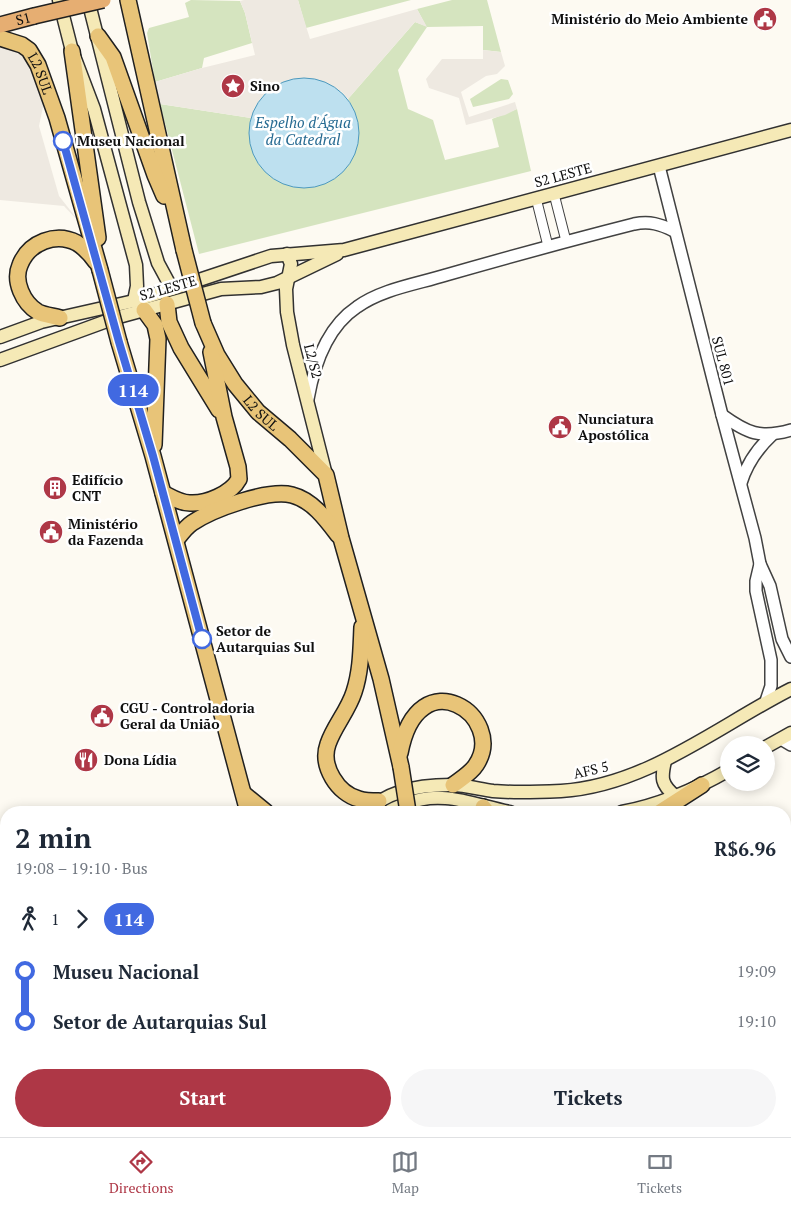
<!DOCTYPE html>
<html lang="en">
<head>
<meta charset="utf-8">
<style>
	body { margin:0; font-family:"PT Serif",serif; background:#f6f6f7; color:#1f2937; height:100vh; display:flex; flex-direction:column; font-size:19px; white-space:nowrap }
	* { box-sizing:border-box; margin:0 }
	p { font-size:16px; color:#747a83 }
	.icon { flex:none; width:28px; height:28px; fill:none; stroke:currentColor; stroke-width:2; stroke-linecap:round; stroke-linejoin:round }
	.map { position:relative; flex:1; overflow:hidden }
	.sheet { position:absolute; left:0px; top:806px; width:791px; height:331px; display:flex; flex-direction:column; background:#fff; border-radius:20px 20px 0 0; box-shadow:0 2px 12px #0003 }
	.sheet>* { flex:none }
	.badge { padding:0 10px; border-radius:16px; font-size:18px; line-height:32px }
	.fabs { position:absolute; left:720px; top:736px; display:grid; gap:10px }
	.fabs a { display:grid; place-items:center; width:55px; height:55px; border-radius:50%; background:#fff; box-shadow:0 2px 12px #0003; font-size:25px }
	.map>.badge { position:absolute; translate:-50% -50%; box-shadow:0 0 0 2px #fff }
	.legs { display:flex; align-items:center; gap:8px; height:55px; padding:0 15px; font-size:16px }
	.legs p { margin-inline-start:auto }
	.overview { display:flex; align-items:center; justify-content:space-between; height:85px; padding:0 15px }
	h1 { font-size:28px; font-weight:800; line-height:38px }
	.action { display:flex; gap:10px; margin-top:auto; padding:10px 15px }
	.action a { flex:1; height:58px; border-radius:30px; background:#ae3746; color:#fff; font-size:20px; font-weight:800; line-height:58px; text-align:center }
	.action a+a { background:#f6f6f7; color:#1f2937 }
	ul { padding:0 15px; list-style:none }
	li { display:flex; align-items:center; gap:18px; height:50px; font-size:19px }
	li i { display:grid; place-items:center; width:8px; height:100%; margin:0 6px; background:currentColor }
	li i::after { content:''; width:12px; height:12px; margin:-6px; border:4px solid; border-radius:50%; background:#fff }
	li p { margin-inline-start:auto }
	li:first-child i { background:linear-gradient(#0000 50%,currentColor 0) }
	li:last-child i { background:linear-gradient(currentColor 50%,#0000 0) }
	.tabs { display:flex; justify-content:space-around; align-items:center; height:70px; border-top:1px solid #e0e1e3; background:#fff; font-size:14px; color:#747a83 }
	.tabs a { display:grid; justify-items:center; gap:2px }
	.tabs .active { color:#ae3746 }
	.map>svg:first-child { display:block }
	.green { fill:#d5e4bf }
	.plaza { fill:#eee9e1 }
	.water { fill:#bde0ef; stroke:#4d99bd }
	.lines { fill:none; stroke-linecap:round; stroke-linejoin:round }
	.minor-casing { stroke:#424242; stroke-width:11 }
	.tertiary-casing { stroke:#424242; stroke-width:14 }
	.secondary-casing { stroke:#313131; stroke-width:15 }
	.primary-casing { stroke:#202020; stroke-width:18 }
	.trunk-casing { stroke:#202020; stroke-width:18 }
	.minor { stroke:#fff; stroke-width:9 }
	.tertiary { stroke:#fff; stroke-width:11 }
	.secondary { stroke:#f5e9b6; stroke-width:12 }
	.primary { stroke:#e8c478; stroke-width:15 }
	.trunk { stroke:#e6ae72; stroke-width:15 }
	.primary-bridge-casing { stroke:#202020; stroke-width:18; stroke-linecap:butt }
	.trunk-bridge-casing { stroke:#202020; stroke-width:18; stroke-linecap:butt }
	.primary-bridge { stroke:#e8c478; stroke-width:15 }
	.trunk-bridge { stroke:#e6ae72; stroke-width:15 }
	.line-1-casing { stroke:#fff; stroke-width:11 }
	.line-1 { stroke:#4169e1; stroke-width:8 }
	.stop-1-dot { fill:#fff; stroke:#4169e1; stroke-width:2.5 }
	.labels { text-anchor:middle; stroke-width:5; stroke-linejoin:round; paint-order:stroke }
	.street-label { font-size:14px; fill:#0f0f0f; stroke:#fff }
	.poi-label { font-size:14px; font-weight:bold; fill:#0f0f0f; stroke:#fff; text-anchor:start }
	.stop-label { font-size:14px; font-weight:bold; fill:#0f0f0f; stroke:#fff; text-anchor:start }
	.water-label { font-size:15px; font-style:italic; fill:#276b92; stroke:#fff }
</style>
</head>
<body>
<div class="map">
<svg width="791" height="1137" viewBox="0 0 791 1137">
	<rect width="100%" height="100%" fill="#fdfaf2"/>
	<g class="green">
		<path d="M191,0L240,1L245,13L252,43L204,58L202,68L155,82L147,33L149,28L189,17L185,3Z"/>
		<path d="M298,0H411L306,28Z"/>
		<path d="M452,0H487L501,52L483,50V26L427,27L398,70L408,109L433,120L445,160L499,147L492,119L517,109L531,171L199,254L160,104L251,118L249,138L255,158L344,168C360,141 364,127 348,99L415,22L426,26L417,9Z"/>
		<path d="M501,79L508,80L513,94L509,99L473,107L470,99Z"/>
	</g>
	<g class="plaza">
		<path d="M244,0H298L310,39L417,9L427,27L415,22L348,99L341,91L263,95L251,118L160,104L155,82L202,68L255,55L245,13L240,1Z"/>
		<path d="M0,46L15,48L25,55L45,97L39,126L59,196L81,224L64,206L0,200Z"/>
		<path d="M483,50L501,52L505,66L497,74L486,76L461,92L469,117L515,102L517,109L505,115L466,125L459,98L429,88L426,79L442,59H483Z"/>
	</g>
	<circle class="water" cx="304" cy="133" r="55"/>
	<g class="lines">
		<g class="minor-casing">
			<g id="minor">
				<path d="M554,194L566,241"/>
				<path d="M536,198L548,246"/>
			</g>
		</g>
		<g class="tertiary-casing">
			<g id="tertiary">
				<path d="M659,166L722,415L755,538L760,564L770,586L782,639L791,657"/>
				<path d="M308,399C314,365 327,327 357,307C382,289 417,284 446,275C509,257 571,240 634,224C650,221 660,224 674,231"/>
				<path d="M722,415C747,433 760,439 791,430"/>
				<path d="M741,483C747,463 757,449 772,435"/>
				<path d="M760,564L756,581V591L771,660V686L766,701"/>
				<path d="M781,739L791,745"/>
			</g>
		</g>
		<g class="secondary-casing">
			<g id="secondary">
				<path d="M59,0L72,51L94,109L136,265L137,286L134,301"/>
				<path d="M88,0L139,202L158,263L172,289"/>
				<path d="M287,254L291,264L286,289L287,312L293,345L326,475"/>
				<path d="M0,337L41,322L134,301L172,289L271,256L344,250L791,130"/>
				<path d="M0,360L115,318L221,289L261,287L277,283L337,254"/>
				<path d="M766,747L791,733"/>
				<path d="M665,761C661,778 661,784 675,796"/>
				<path d="M367,812C387,790 423,785 451,785C465,785 479,789 493,791C515,793 538,792 561,791C646,786 718,726 791,689"/>
				<path d="M388,812C393,808 400,806 406,804C442,789 474,805 510,812"/>
				<path d="M622,812C660,805 696,789 729,770"/>
				<path d="M120,1137L140,1131"/>
				<path d="M170,1137L171,1131"/>
				<path d="M232,1137L243,1131"/>
			</g>
		</g>
		<g class="primary-casing">
			<g id="primary">
				<path d="M128,0L184,250"/>
				<path d="M98,36L113,57L155,175L164,196"/>
				<path id="s1" d="M0,38L22,45L29,50L38,65L57,118L100,270"/>
				<path d="M72,51L98,238"/>
				<path d="M167,304L169,322L181,348L219,410"/>
				<path d="M144,310L155,325L158,339L154,445"/>
				<path d="M60,318C53,316 44,315 38,312C23,303 13,281 20,265C29,242 56,232 77,243C85,248 91,255 96,262"/>
				<path id="s2" d="M203,323L217,355L235,384L258,412L290,439L326,475L341,538L381,679L401,767"/>
				<path d="M119,342L153,456L248,812"/>
				<path d="M163,493C171,497 180,503 190,503C206,504 231,494 239,479L238,467L224,417L211,352"/>
				<path d="M176,540C181,534 186,527 192,523C213,509 268,489 292,495C312,500 326,519 338,535"/>
				<path d="M362,627C361,649 361,671 354,692C348,711 334,726 328,744C320,766 338,794 359,799C365,801 372,801 379,801"/>
				<path d="M400,753C418,656 508,717 476,765C471,773 461,779 453,785"/>
				<path d="M244,794L266,812"/>
				<path d="M483,807L487,812"/>
				<path d="M660,812L702,785"/>
				<path d="M358,1131L359,1137"/>
				<path d="M374,1137L375,1131"/>
				<path d="M407,1137L408,1131"/>
			</g>
		</g>
		<g class="trunk-casing">
			<g id="trunk">
				<path id="s3" d="M0,25L34,16"/>
			</g>
		</g>
		<use href="#minor" class="minor"/>
		<use href="#tertiary" class="tertiary"/>
		<use href="#secondary" class="secondary"/>
		<use href="#primary" class="primary"/>
		<use href="#trunk" class="trunk"/>
		<g class="primary-bridge-casing">
			<g id="primary-bridge">
				<path d="M184,250L203,323"/>
				<path d="M100,270L119,342"/>
				<path d="M401,767L408,812"/>
			</g>
		</g>
		<g class="trunk-bridge-casing">
			<path id="trunk-bridge" d="M34,16L103,0"/>
		</g>
		<use href="#primary-bridge" class="primary-bridge"/>
		<use href="#trunk-bridge" class="trunk-bridge"/>
	</g>
	<g class="lines">
		<g class="line-1-casing">
			<path id="line-1" d="M63,141L119,342L153,456L202,639"/>
		</g>
		<use href="#line-1" class="line-1"/>
	</g>
	<defs>
		<g id="civic-disc" transform="scale(1.25)"><circle r="9.5" fill="#ae3746" stroke="#fff"/><path d="M-.6-6.5H3V-4.5H.6V-3L4-1V1h2V6H-6V1h2V-1L-.6-3ZM-1.2 2.5V6h2.4V2.5Z" fill="#fff"/></g>
		<g id="sight-disc" transform="scale(1.25)"><circle r="9.5" fill="#ae3746" stroke="#fff"/><path d="M0-6L1.8-2.2L6-1.7L2.9 1.2L3.7 5.4L0 3.3L-3.7 5.4L-2.9 1.2L-6-1.7L-1.8-2.2Z" fill="#fff"/></g>
		<g id="building-disc" transform="scale(1.25)"><circle r="9.5" fill="#ae3746" stroke="#fff"/><path d="M-4-6H4V6H1V3H-1V6H-4ZM-2.5-4.3h1.7v1.8h-1.7ZM.8-4.3h1.7v1.8H.8ZM-2.5-1h1.7V.8h-1.7ZM.8-1h1.7V.8H.8Z" fill="#fff"/></g>
		<g id="restaurant-disc" transform="scale(1.25)"><circle r="9.5" fill="#ae3746" stroke="#fff"/><path d="M-5-6h1v4h1v-4h1v4h1v-4h1v5L-1.5 .5V6h-2V.5L-5-1ZM5-6V6H3V1.5H1.5Q1.5-4 5-6Z" fill="#fff"/></g>
	</defs>
	<g fill-rule="evenodd">
		<use href="#civic-disc" x="765" y="19"/>
		<use href="#sight-disc" x="233" y="86"/>
		<use href="#civic-disc" x="560" y="427"/>
		<use href="#building-disc" x="55" y="488"/>
		<use href="#civic-disc" x="51" y="532"/>
		<use href="#civic-disc" x="102" y="716"/>
		<use href="#restaurant-disc" x="86" y="760"/>
	</g>
	<g class="stop-1-dot">
		<circle cx="63" cy="141" r="9"/>
		<circle cx="202" cy="639" r="9"/>
	</g>
	<g class="labels">
		<g class="street-label">
			<text dy="5" stroke="none"><textPath href="#s3" startOffset="24">S1</textPath></text>
			<text dy="5" stroke="none"><textPath href="#s1" startOffset="58">L2 SUL</textPath></text>
			<text transform="translate(563 175) rotate(-15)" y="5">S2 LESTE</text>
			<text transform="translate(168 288) rotate(-16)" y="5">S2 LESTE</text>
			<text transform="translate(313 361) rotate(75)" y="5">L2/S2</text>
			<text transform="translate(723 361) rotate(75)" y="5">SUL 801</text>
			<text dy="5" stroke="none"><textPath href="#s2" startOffset="108">L2 SUL</textPath></text>
			<text transform="translate(591 770) rotate(-13)" y="5">AFS 5</text>
		</g>
		<g class="poi-label">
			<text x="748" y="24" text-anchor="end">Ministério do Meio Ambiente</text>
			<text x="250" y="91">Sino</text>
			<text x="578" y="424">Nunciatura<tspan x="578" dy="16">Apostólica</tspan></text>
			<text x="72" y="485">Edifício<tspan x="72" dy="16">CNT</tspan></text>
			<text x="68" y="529">Ministério<tspan x="68" dy="16">da Fazenda</tspan></text>
			<text x="120" y="713">CGU - Controladoria<tspan x="120" dy="16">Geral da União</tspan></text>
			<text x="104" y="765">Dona Lídia</text>
		</g>
		<g class="stop-label">
			<text x="77" y="146">Museu Nacional</text>
			<text x="216" y="636">Setor de<tspan x="216" dy="16">Autarquias Sul</tspan></text>
		</g>
		<g class="water-label">
			<text x="303" y="128">Espelho d'Água<tspan x="303" dy="17">da Catedral</tspan></text>
		</g>
	</g>
</svg>
<div class="fabs">
<a><svg class="icon" aria-label="layers" viewBox="0 0 24 24"><path d="M12 4l9 5-9 5-9-5zM3 14l9 5 9-5"/></svg></a>
</div>
<b class="badge" style="left:133px;top:390px;background:#4169e1;color:#fff">114</b>
<section class="sheet">
<div class="overview"><div><h1>2 min</h1><p>19:08 – 19:10 · Bus</p></div><b>R$6.96</b></div>
<div class="legs"><svg class="icon" aria-label="walk" viewBox="0 0 24 24"><circle cx="13" cy="4" r="2"/><path d="M13 8l-2 6 4 7M11 14l-3 7M7 12l3-4h3l4 4"/></svg>1<svg class="icon" aria-label="forward" viewBox="0 0 24 24"><path d="M9 5l7 7-7 7"/></svg><b class="badge" style="background:#4169e1;color:#fff">114</b></div>
<ul>
<li><i style="color:#4169e1"></i><b>Museu Nacional</b><p>19:09</p></li>
<li><i style="color:#4169e1"></i><b>Setor de Autarquias Sul</b><p>19:10</p></li>
</ul>
<div class="action"><a>Start</a><a>Tickets</a></div>
</section>
</div>
<nav class="tabs">
<a class="active"><svg class="icon" aria-label="directions" viewBox="0 0 24 24"><path d="M12 3l9 9-9 9-9-9zM9 14v-3h6M13 9l2 2-2 2"/></svg>Directions</a>
<a><svg class="icon" aria-label="map" viewBox="0 0 24 24"><path d="M3 6l6-2 6 2 6-2v14l-6 2-6-2-6 2zM9 4v14M15 6v14"/></svg>Map</a>
<a><svg class="icon" aria-label="tickets" viewBox="0 0 24 24"><path d="M3 7h18v10H3zM15 7v10"/></svg>Tickets</a>
</nav>
</body>
</html>
